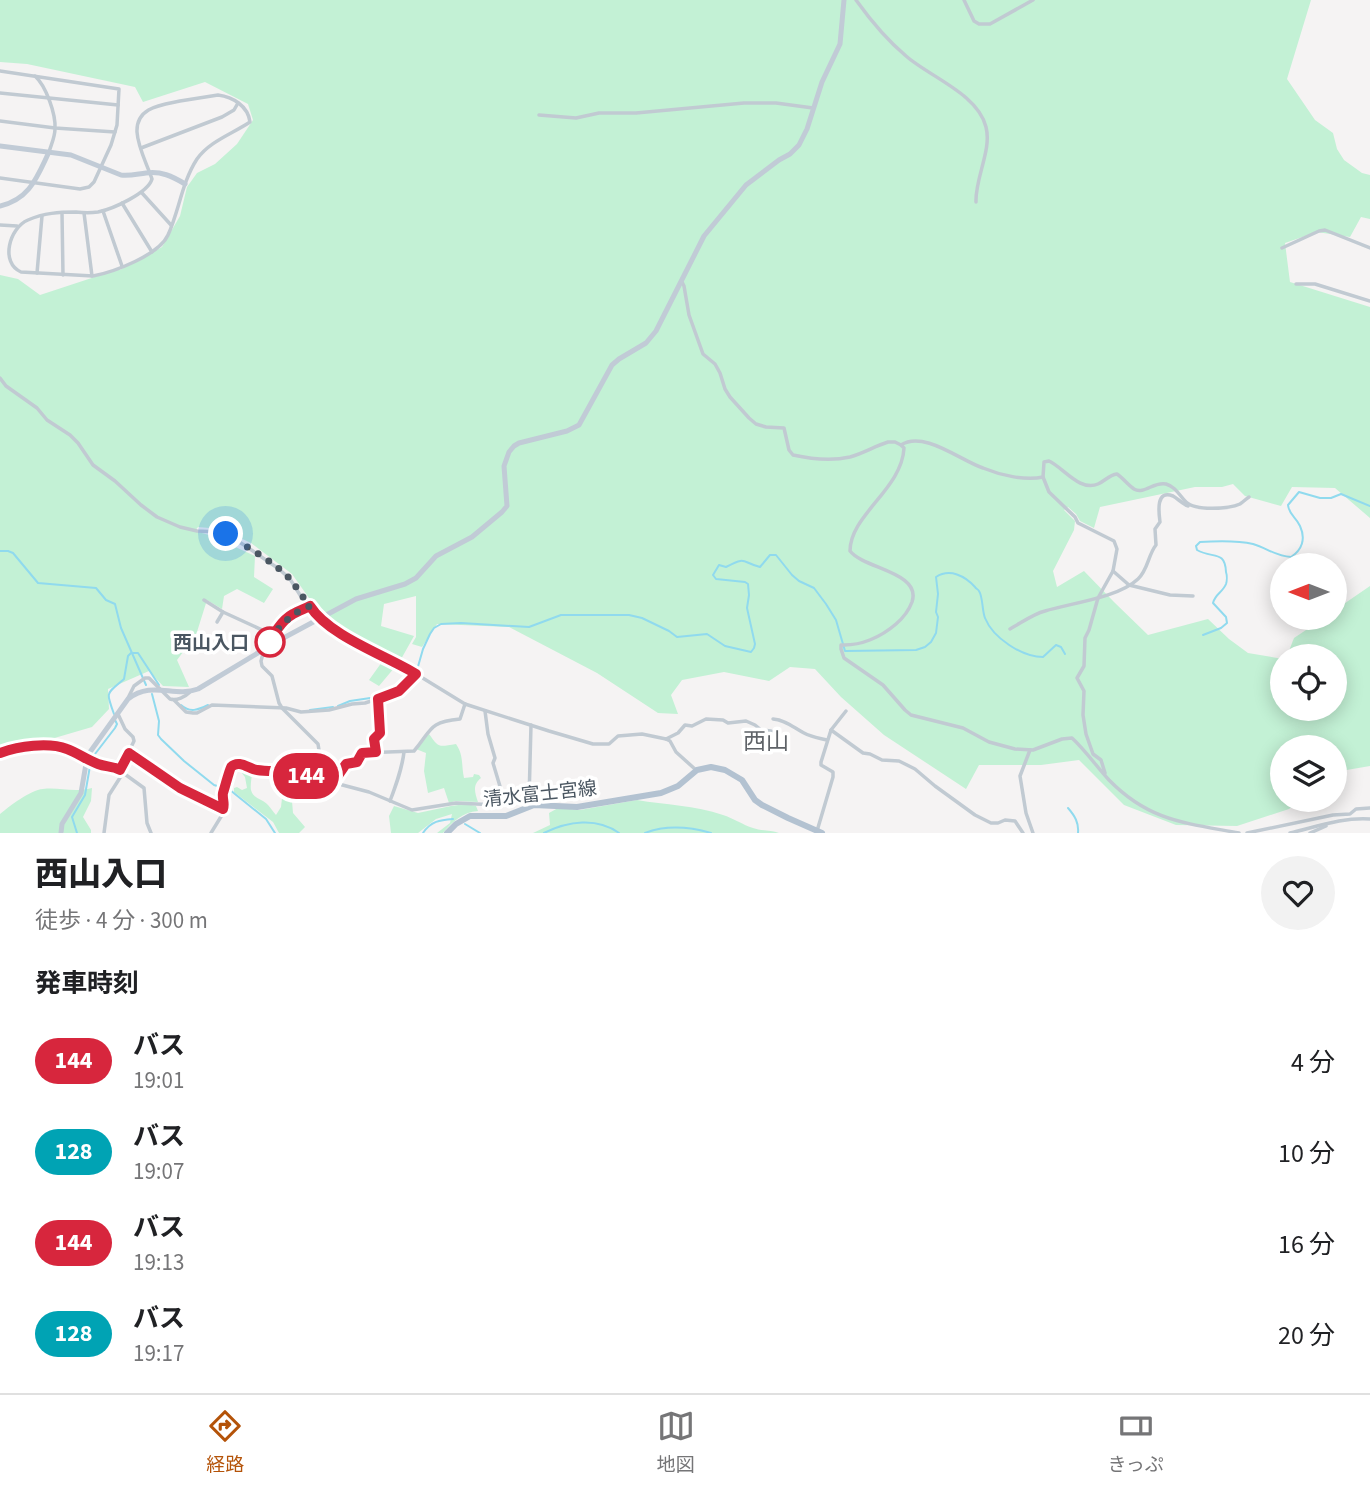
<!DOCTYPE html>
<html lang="ja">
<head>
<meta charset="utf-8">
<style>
	body { margin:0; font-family:"Source Sans 3","Noto Sans JP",sans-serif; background:#f2f2f2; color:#202124; height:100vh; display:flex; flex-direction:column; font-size:26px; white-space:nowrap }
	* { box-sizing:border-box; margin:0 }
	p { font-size:23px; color:#757577 }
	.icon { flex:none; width:38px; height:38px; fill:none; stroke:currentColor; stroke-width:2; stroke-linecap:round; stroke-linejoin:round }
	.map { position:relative; height:833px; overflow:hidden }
	.sheet { display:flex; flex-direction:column; background:#fff; flex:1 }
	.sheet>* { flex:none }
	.badge { padding:0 14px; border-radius:23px; font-size:24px; line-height:46px }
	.needle { width:46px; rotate:270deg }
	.buttons { position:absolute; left:1270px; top:553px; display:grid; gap:14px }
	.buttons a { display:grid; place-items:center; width:77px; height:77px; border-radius:50%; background:#fff; box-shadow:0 4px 18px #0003; font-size:35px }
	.you { position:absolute; width:35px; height:35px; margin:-18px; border:5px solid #fff; border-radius:50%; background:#1a73e8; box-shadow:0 0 0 10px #1a73e833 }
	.map>.badge { position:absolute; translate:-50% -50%; box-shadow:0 0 0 4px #fff }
	h2 { padding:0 35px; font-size:26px; line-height:63px }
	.round { display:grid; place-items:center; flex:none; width:74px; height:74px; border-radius:37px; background:#f2f2f2 }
	.summary { display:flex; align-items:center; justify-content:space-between; height:119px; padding:0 35px }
	h1 { font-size:33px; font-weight:800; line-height:52px }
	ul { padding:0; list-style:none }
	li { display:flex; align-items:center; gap:21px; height:91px; padding:0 35px }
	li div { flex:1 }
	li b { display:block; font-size:26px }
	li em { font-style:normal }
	li .badge { min-width:77px; font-weight:700; text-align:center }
	.tabs { display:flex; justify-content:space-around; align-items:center; height:98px; border-top:2px solid #e0e0e0; background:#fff; font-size:19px; color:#757577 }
	.tabs a { display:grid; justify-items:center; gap:4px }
	.tabs .current { color:#b45309 }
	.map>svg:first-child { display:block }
	.green { fill:#c3f1d5 }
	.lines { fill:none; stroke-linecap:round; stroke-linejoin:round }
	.stream { stroke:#90daee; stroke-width:2 }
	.street { stroke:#c1cad2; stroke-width:3.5 }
	.secondary { stroke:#c1cbd6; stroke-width:5 }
	.primary { stroke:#b3c2d1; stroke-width:6 }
	.line-casing { stroke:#fff; stroke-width:16 }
	.line { stroke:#d7263d; stroke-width:10 }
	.walk { stroke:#4a5661; stroke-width:7; stroke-dasharray:0 12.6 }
	.stop-dot { fill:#fff; stroke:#d7263d; stroke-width:3.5 }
	.labels { text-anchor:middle; stroke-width:7; stroke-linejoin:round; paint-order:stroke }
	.stop-label { font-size:19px; font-weight:bold; fill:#4a5661; stroke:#fff; text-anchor:end }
	.street-label { font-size:19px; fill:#4a5661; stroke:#fff }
	.quarter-label { font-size:23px; fill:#5f6368; stroke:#fff }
</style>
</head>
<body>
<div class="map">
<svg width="1370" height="833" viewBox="0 0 1370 833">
	<rect width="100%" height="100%" fill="#f5f3f3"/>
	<g class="green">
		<path d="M0,0H1311L1287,79L1315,120L1333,133L1337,149L1344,160L1362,173L1370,175V219L1361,217L1350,237L1317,232L1285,243L1290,282L1370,307V518L1335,488L1292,487L1281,506L1245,496L1233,484L1222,487H1195L1100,507L1094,528L1080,521L1076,514L1068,507L1064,510L1075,521L1074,530L1053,571L1057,587L1084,571L1114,602L1148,635L1208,619L1229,639L1248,653L1283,659V709H1335V656H1287L1294,638L1324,618H1335V610L1370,586V766L1335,772V747H1283V800H1300L1289,809L1237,826L1176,825L1124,805L1079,760L1041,765H979L966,789L884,735L841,697L815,669L790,667L769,681L724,672L682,680L671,695L678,714L658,713L597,673L509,627L437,624L422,647L412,644L416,637V596L384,604L381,626L414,636L400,661L379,686L369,680L387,655L321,615L292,574L251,543L221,529L198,527L195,531L209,535L255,556L254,577L273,589L264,603L237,589L224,596L222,609L207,600L196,635L177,660L189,687L163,686L149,671L108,689L109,709L92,727L0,754V275L18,279L40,295L119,269L120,270L162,247L180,216L187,187L197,173L215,164L237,144L253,120L248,104L205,82L143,102L135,87L27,64L0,62Z"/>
		<path d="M429,734C439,748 438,747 456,744C464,756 461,764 464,778L473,777L474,774L479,775L481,778C472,785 475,793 478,802L455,801L449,803L444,788L428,793L424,771L426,753L416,749Z"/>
		<path d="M236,766L252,772C252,777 250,785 251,790C253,799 263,799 268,805C271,808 273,812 276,815L281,807L283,789L279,783L263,772L273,773L289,783L291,789L293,813L305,827L299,833H279L273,822L234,792V788L237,787L242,790L247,788L245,777Z"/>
		<path d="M92,788L91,801L83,817L91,830V833H64L61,831V833H0V814C10,806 30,790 43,789C60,787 73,793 92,788Z"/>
		<path d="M637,800C665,805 695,805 723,815C733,818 743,825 753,828C761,831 771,830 779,833H533L550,825L549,813L558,808L580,810Z"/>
		<path d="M466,804L476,806L478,811C463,812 452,822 443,833H437L450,823L452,814L436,819L418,833H391L389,816L394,806L418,813L451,806Z"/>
	</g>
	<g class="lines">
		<g class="stream">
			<path d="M0,551H8L13,553L38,583L96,588L106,600L115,604L121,628L146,685"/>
			<path d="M1203,635L1221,628L1227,623L1226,617L1213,603C1215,594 1223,592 1226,584C1227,581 1227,575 1226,572C1225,550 1213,559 1197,550L1196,546L1200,542C1217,541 1236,540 1253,544C1267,548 1275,556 1291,557C1302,550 1306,539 1300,526C1296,517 1289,515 1288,505L1299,492L1320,498H1331L1341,494L1370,506"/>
			<path d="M133,653H138L159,685"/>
			<path d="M410,678L417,670L423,649L430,634L434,628L441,624L461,623L529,627L561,615H629L642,618L669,631L677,637L707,634L725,646L751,652L754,648L755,644L747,608L749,595L748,584L745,582L716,579L713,575L719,565L726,567C747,556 741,562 760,567L770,555H776L792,575L799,581L814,588L826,604L836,620L845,651L916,650L925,647L931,642L936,633L938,617L936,612L938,594L936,577C950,568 965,576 975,587C976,589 978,589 979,591C983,597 982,611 985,618C993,638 1022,657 1043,657L1056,645L1061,647L1065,654"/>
			<path d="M152,694L159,721L158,735L161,739L184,761L214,785L230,790L266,819L275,833"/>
			<path d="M181,705C190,713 198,710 208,705"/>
			<path d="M338,706L350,701L377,697"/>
			<path d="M310,710L333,707"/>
			<path d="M114,714C105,690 107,694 124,679L128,656L131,653"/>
			<path d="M1068,808C1075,816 1079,823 1078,833"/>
			<path d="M465,824L480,833"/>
			<path d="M77,833L72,817L85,795L90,766L95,754L115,728L117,724L115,720"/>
			<path d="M423,833C431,821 440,820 453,819"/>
			<path d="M544,833C568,821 597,817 619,833"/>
			<path d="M645,833C666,825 690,827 711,833"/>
		</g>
		<g class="street">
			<path d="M856,0C871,21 887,40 906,56C930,77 978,94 986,127C992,150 975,178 976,202"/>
			<path d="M964,0L974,21L979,24H990L1033,0"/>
			<path d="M0,71L119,89L117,125L111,145L94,182L89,187L80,189L0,178"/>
			<path d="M35,76C46,86 56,114 55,129C55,137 51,145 49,152"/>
			<path d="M0,93L118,105"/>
			<path d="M218,95C233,97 248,106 250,122C232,134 210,141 197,159C182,182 179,211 168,235C159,255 114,272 93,276L21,272C0,263 9,228 28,220C44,213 59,212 76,212C84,213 91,213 98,212C113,209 148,193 152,179C147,164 138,148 137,132C136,107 161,105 180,101C193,99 205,97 218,95Z"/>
			<path d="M539,115L576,118L599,113H636L744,103H776L813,108"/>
			<path d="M0,121L55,128L115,132"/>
			<path d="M141,148L222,117L234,110L238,103"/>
			<path d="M142,193L171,225"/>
			<path d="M122,203L152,252"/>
			<path d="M103,211L122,266"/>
			<path d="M62,213L63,275"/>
			<path d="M84,213L92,276"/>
			<path d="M0,225L17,226"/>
			<path d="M1282,248L1319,231L1325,230L1370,248"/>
			<path d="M37,273L42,216"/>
			<path d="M682,282L684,286L689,315L703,354L715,364L720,373L725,389L730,397L749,418L756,424L766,427L784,428L789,450L793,455C811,459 832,461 850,457C864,453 875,446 888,442H895L901,445C924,430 961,461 983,468C1000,475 1025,481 1043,477"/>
			<path d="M1296,284H1315L1370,301"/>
			<path d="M0,378L6,386L37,408L47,420L70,435L78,443L93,465L115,481L141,505L157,517L180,527L197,531L218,532L226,534L244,545L279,569L290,579L300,595L320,618L359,644L408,669L465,704L549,731L593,744H609L618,736L642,734L666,739L670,741L676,752L696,770"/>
			<path d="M901,445L904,448C902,489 850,515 850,551C864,569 922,572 912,602C909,610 903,618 896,624C881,637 861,646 841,645V649L844,658L883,685L905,710L911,715L963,728L989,742L1015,749L1033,750L1062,739L1072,738C1086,751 1096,766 1109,780C1149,821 1185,823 1239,833"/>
			<path d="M1113,571L1129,585L1170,595L1193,596"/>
			<path d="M204,600L223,612L273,635"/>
			<path d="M217,622L223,612"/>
			<path d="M1010,629C1021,623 1033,614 1045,611C1071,603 1118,598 1138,579C1148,570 1148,555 1156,545L1155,529L1160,522C1159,514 1155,489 1173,496C1178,499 1183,504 1188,506"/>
			<path d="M269,645C274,625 293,615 310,606"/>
			<path d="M264,650L261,661L262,666L272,676L279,703L282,708L318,744L319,750L314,778"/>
			<path d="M128,698L134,686L145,678H149L170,699C177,701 185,697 190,692"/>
			<path d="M174,700L186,712L193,713H197L212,705L286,708L301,712L329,710L352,704L365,703L393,694L404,688L416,674"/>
			<path d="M485,711L488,734L495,758L493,763L505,803"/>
			<path d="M118,714L125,729L133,737L134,741L120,770"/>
			<path d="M773,719C786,720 794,728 804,733C811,737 819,738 827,740"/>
			<path d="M831,730L863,753L870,754L882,760L899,761L915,769L935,786L975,815L991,823H998L1005,820L1015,821L1023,833"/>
			<path d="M666,739L678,733L685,725L692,726L706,719L723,720L728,723L746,721L755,725L761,730L771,731"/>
			<path d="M1030,750L1020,776L1026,813L1033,833"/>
			<path d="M0,753L10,749L25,747H61L68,749L98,764L115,767L144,788L147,823L151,833"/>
			<path d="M129,753L180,788L223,809"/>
			<path d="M376,753L375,739L380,733L378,699"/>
			<path d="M1105,773L1101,760L1093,754L1086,734L1083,715L1084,691L1077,678L1084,666L1085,638L1089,630L1098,598L1113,571L1117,549L1114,541L1078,523L1075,517L1049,492L1043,477L1044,462L1049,461C1064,468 1080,492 1098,484C1105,481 1109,475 1117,474C1123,478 1128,485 1134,489C1144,495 1154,481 1166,484C1176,487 1179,495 1186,502C1195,511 1229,509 1240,504C1243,502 1246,499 1249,497"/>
			<path d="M333,783L346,764L357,762L362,753L414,751C432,730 428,722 460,719L465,704"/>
			<path d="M529,800L531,725"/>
			<path d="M390,801C396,785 402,769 404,752"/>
			<path d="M817,831L833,777V772L821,765V762L831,730L846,711"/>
			<path d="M104,833L109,795L123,773"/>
			<path d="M211,833L222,815L225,804L223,793L227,786L228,772L230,767L237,764H240L255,770L297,773L369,792L412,810L456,803L497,805L517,799L538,800L549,805"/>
			<path d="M1247,833L1333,815L1350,814L1356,809L1370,808"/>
			<path d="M1290,833C1316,827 1343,817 1370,819"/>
			<path d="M1310,833L1326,826"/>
		</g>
		<g class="secondary">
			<path d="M0,146L71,155L121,175C130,176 137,174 146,173C161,171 172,176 185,184"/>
			<path d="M0,206C30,199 37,177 49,152"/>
			<path d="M61,833L62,824L81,793L86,764L90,752L128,699C152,680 174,698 198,689L276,642L356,599L405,584L416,578L436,556L472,537L502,512L507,506L504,466L509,452L514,446L519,443L567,431L579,425L612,365L619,359L646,343L656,331L704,236L746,185L779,160L790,154L799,145L807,129L822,82L840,44L844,0"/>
		</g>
		<path class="primary" d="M447,833L456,824L470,816H506L534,805L577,807L661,793L678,786L697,770L711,767L725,770L742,780L755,800L762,805L788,818L822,833"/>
	</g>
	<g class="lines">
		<g class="line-casing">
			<path id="line" d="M0,753C18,746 49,742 67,749C78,753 87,760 98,764C106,767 113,766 120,770L129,753L180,788L223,809C225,803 222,799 223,793C224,790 230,768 231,767C239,759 249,769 257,770C269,772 283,770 296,773C308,775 321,780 333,783L346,764L357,762L362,753L376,752L374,739L380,733L378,699L399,691L416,674C385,655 329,636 310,606C304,609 298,611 293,614C282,620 272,635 269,647"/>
		</g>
		<use href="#line" class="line"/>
		<path class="walk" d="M226,534C245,546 276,563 290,579C297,587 302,597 310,606L293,614L275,632L270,642"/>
	</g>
	<circle class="stop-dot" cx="270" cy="642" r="14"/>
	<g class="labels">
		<g class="stop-label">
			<text x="249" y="649">西山入口</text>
		</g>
		<g class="street-label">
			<text transform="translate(540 793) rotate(-6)" y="7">清水富士宮線</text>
		</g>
		<g class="quarter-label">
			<text x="766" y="749">西山</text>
		</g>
	</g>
</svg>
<div class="buttons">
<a><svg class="needle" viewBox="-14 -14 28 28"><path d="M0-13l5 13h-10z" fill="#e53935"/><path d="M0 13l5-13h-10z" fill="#757577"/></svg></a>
<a><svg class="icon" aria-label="locate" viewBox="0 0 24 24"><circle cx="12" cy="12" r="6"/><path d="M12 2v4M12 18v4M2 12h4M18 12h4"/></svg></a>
<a><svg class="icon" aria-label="layers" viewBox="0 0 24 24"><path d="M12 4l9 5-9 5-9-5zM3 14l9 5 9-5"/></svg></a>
</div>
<div class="you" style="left:226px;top:534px"></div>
<b class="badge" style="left:306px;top:776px;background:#d7263d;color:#fff">144</b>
</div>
<section class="sheet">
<div class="summary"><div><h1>西山入口</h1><p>徒歩 · 4 分 · 300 m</p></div><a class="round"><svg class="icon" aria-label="heart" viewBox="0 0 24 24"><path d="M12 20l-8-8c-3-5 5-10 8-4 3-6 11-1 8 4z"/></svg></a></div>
<h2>発車時刻</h2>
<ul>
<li><span class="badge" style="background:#d7263d;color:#fff">144</span><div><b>バス</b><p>19:01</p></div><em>4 分</em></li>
<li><span class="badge" style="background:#00a3b4;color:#fff">128</span><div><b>バス</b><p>19:07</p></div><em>10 分</em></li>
<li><span class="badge" style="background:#d7263d;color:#fff">144</span><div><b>バス</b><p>19:13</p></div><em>16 分</em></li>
<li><span class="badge" style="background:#00a3b4;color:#fff">128</span><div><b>バス</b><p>19:17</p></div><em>20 分</em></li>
</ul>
</section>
<nav class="tabs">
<a class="current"><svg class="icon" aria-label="directions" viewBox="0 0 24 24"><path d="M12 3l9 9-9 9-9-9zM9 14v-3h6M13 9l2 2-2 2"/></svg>経路</a>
<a><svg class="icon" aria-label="map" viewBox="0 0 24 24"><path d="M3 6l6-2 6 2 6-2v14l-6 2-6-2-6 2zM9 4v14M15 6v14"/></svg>地図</a>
<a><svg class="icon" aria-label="tickets" viewBox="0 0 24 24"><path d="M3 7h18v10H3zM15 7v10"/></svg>きっぷ</a>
</nav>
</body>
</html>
